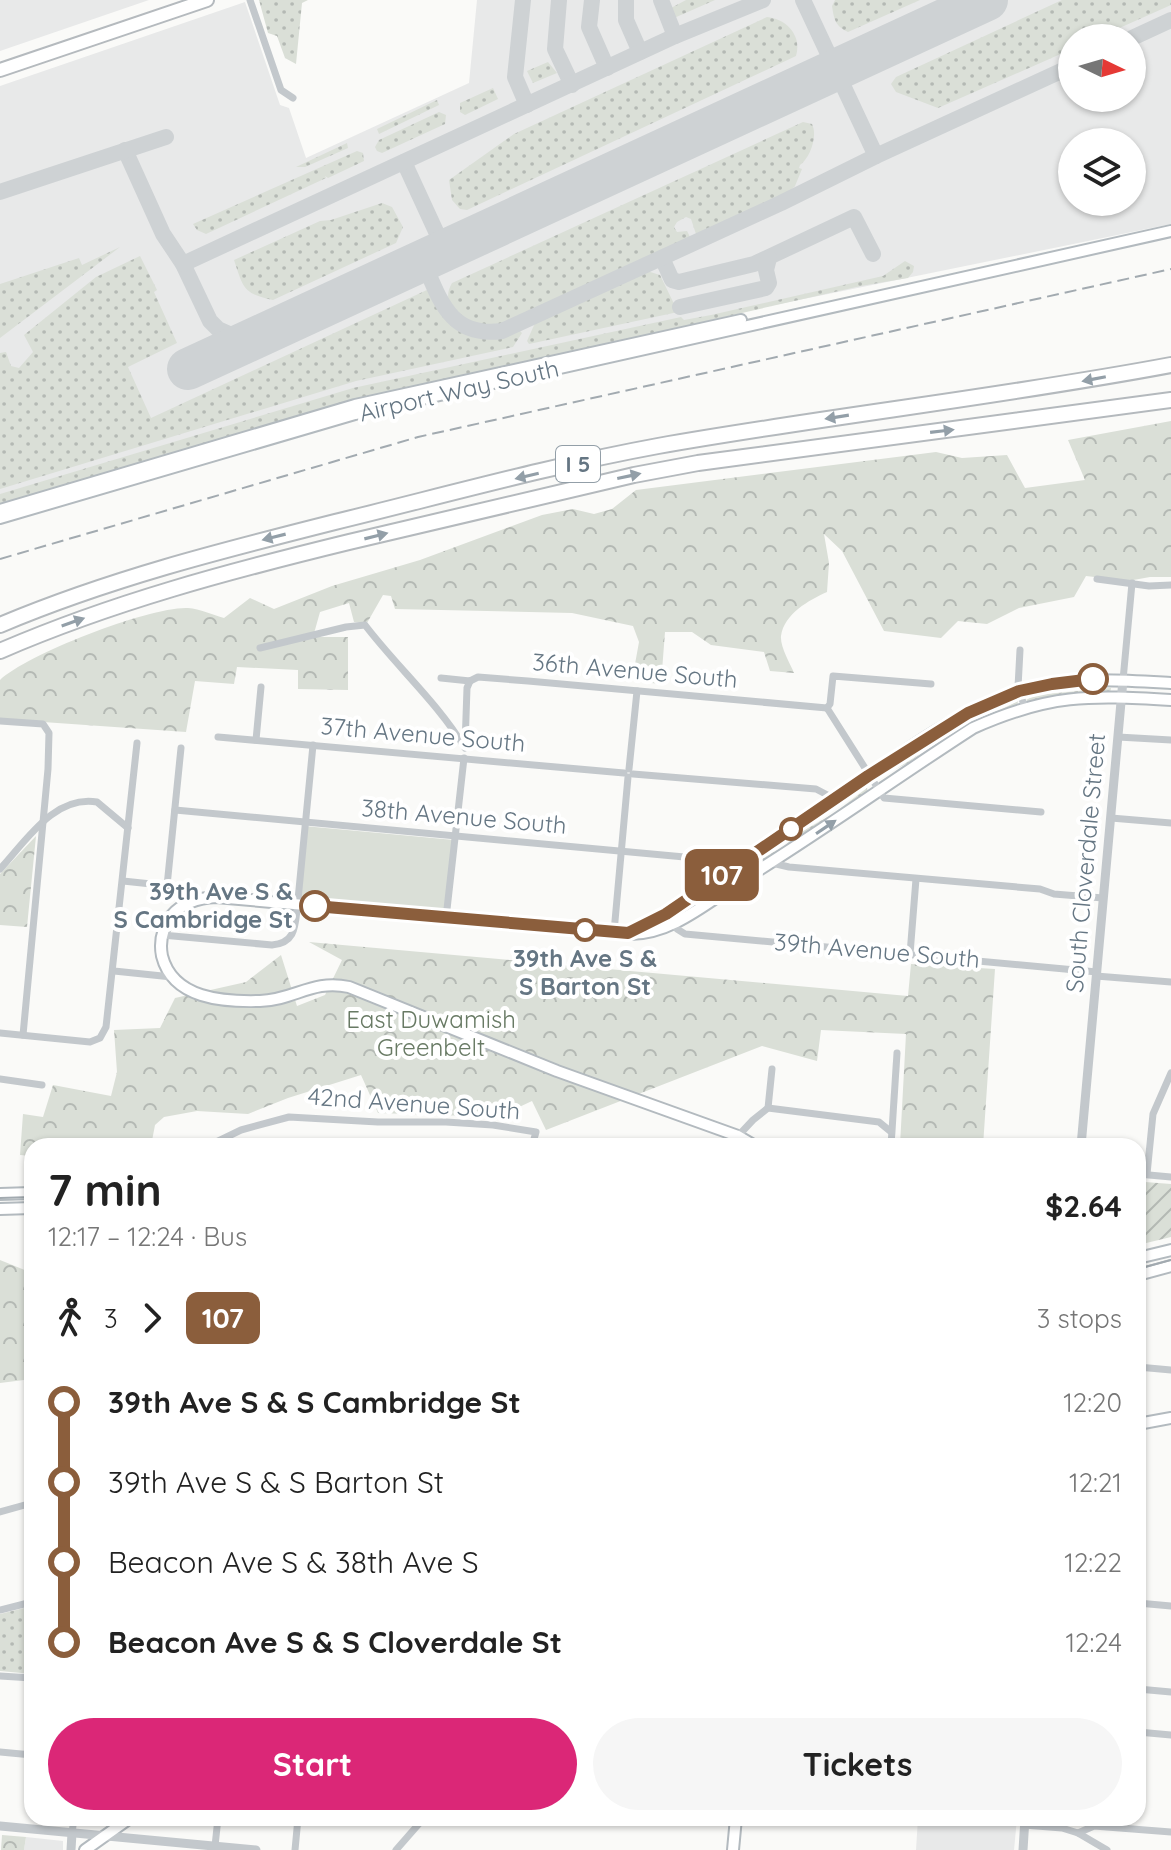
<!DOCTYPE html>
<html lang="en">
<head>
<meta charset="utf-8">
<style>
	body { margin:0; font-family:Quicksand,sans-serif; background:#f6f6f6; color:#222; height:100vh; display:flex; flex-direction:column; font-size:30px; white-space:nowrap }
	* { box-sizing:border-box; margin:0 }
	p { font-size:26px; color:#767676 }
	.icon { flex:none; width:44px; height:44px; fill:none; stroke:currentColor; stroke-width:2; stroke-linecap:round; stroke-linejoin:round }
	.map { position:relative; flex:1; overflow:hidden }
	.sheet { position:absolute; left:24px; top:1138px; width:1122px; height:688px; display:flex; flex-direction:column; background:#fff; border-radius:24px; box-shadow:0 2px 6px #0004 }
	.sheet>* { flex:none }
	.badge { padding:0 16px; border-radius:12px; font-size:28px; line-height:52px }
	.needle { width:52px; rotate:95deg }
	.buttons { position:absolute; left:1058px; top:24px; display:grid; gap:16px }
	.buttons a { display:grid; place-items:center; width:88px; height:88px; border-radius:50%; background:#fff; box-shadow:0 2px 6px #0004; font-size:40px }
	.map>.badge { position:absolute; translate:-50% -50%; box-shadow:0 0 0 4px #fff }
	.legs { display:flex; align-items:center; gap:12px; height:88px; padding:0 24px; font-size:26px }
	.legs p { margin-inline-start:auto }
	.head { display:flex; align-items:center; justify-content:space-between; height:136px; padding:0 24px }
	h1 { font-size:44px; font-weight:700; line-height:60px }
	.cta { display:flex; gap:16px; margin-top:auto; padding:16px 24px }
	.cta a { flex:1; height:92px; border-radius:48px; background:#db2777; color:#fff; font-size:32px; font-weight:700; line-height:92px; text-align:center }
	.cta a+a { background:#f6f6f6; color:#222 }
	ul { padding:0 24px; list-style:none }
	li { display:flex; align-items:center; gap:28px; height:80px; font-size:30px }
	li i { display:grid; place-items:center; width:12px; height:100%; margin:0 10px; background:currentColor }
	li i::after { content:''; width:20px; height:20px; margin:-10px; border:6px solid; border-radius:50%; background:#fff }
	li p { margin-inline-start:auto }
	li:first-child i { background:linear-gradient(#0000 50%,currentColor 0) }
	li:last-child i { background:linear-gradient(currentColor 50%,#0000 0) }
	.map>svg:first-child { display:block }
	.built { fill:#e8e9e9; fill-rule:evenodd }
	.grass { fill:url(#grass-dots) }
	.forest { fill:url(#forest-crowns) }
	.park { fill:#dadfd7 }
	.garden { fill:url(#garden-furrows) }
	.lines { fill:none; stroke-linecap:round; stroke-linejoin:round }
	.taxiway { stroke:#ced2d4; stroke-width:16 }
	.runway { stroke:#ced2d4; stroke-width:42 }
	.secondary-casing { stroke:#b3babf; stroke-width:14 }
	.primary-casing { stroke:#b5babe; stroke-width:16 }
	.motorway-casing { stroke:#b4b9bd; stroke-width:18 }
	.minor { stroke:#c3c8cc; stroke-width:7 }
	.tertiary { stroke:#c3c8cc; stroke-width:9 }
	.secondary { stroke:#fff; stroke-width:10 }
	.primary { stroke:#fff; stroke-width:12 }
	.motorway { stroke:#fff; stroke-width:14 }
	.tram { stroke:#a2aab0; stroke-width:2 }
	.rail { stroke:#a2aab0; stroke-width:2; stroke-dasharray:12 6; stroke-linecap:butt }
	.oneway { fill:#939fa8 }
	.line-1-casing { stroke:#fff; stroke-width:18 }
	.line-1 { stroke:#8b5e3c; stroke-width:12 }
	.stop-1-dot { fill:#fff; stroke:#8b5e3c; stroke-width:4 }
	.labels { text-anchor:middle; stroke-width:8; stroke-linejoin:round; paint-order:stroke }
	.shield { fill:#fff; stroke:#939fa8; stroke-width:2 }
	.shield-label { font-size:22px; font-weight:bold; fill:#657683 }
	.street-label { font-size:24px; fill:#657683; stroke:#fff }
	.stop-label { font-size:24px; font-weight:bold; fill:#657683; stroke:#fff; text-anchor:end }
	.park-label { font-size:24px; fill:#687a64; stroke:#fff }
</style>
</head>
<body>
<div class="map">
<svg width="1171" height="1850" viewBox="0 0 1171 1850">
	<defs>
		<pattern id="grass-dots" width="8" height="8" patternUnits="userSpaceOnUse" patternTransform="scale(2)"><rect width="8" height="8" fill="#dadfd7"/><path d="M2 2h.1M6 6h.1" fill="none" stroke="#b4b9b4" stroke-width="1.8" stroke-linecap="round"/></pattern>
		<pattern id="forest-crowns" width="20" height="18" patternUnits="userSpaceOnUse" patternTransform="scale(2)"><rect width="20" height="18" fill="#dadfd7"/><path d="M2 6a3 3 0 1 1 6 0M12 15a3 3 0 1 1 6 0" fill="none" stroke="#b4b9b4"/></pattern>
		<pattern id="garden-furrows" width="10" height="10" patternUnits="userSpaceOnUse" patternTransform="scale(2)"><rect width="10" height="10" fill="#dadfd7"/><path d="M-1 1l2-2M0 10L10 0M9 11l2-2" fill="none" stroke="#b4b9b4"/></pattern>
	</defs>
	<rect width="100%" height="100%" fill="#fafaf8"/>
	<g class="built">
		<path d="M0,0H149L0,51Z"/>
		<path d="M477,0H1171V224L760,308L0,503V86L245,2L280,105L289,108L306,158L469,83ZM1072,38H1132V98H1072ZM1072,142H1132V202H1072Z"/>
		<path d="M918,1818H1017L1014,1850H916Z"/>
		<path d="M26,1837L63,1841V1850H24Z"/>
	</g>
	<g class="grass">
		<path d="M259,0H308L302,3L296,64L285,58L277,36L268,33Z"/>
		<path d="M686,0H715L674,18L671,8Z"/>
		<path d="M835,0H920L848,32C835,26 834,19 832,6Z"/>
		<path d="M1062,0H1171V5L1097,38H1072V49L938,108L896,92L891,84L896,77Z"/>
		<path d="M767,17C787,19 802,36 796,56L467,210L460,209L452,200L449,180L514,134Z"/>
		<path d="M548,62L557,73L533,83L527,71Z"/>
		<path d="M493,88L498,99L465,115L460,112V103Z"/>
		<path d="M437,100L439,105L379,134L377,129Z"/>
		<path d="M439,112L446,115L445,124L382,153L377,151L375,147L379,140Z"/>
		<path d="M803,122L812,124C818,136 810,158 800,165L799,168L802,169L795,186L786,195L697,237L691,219L686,217L677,222L674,227L677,232L687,231L691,239L505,324C482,331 434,314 452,283Z"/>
		<path d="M347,143L348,148L305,167H296Z"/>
		<path d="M357,151L363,153L364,161L328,178L325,176L326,178L206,234L197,230L193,224Z"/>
		<path d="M382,203L392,207L403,227L396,243L273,300C243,294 243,287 234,260L320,221L331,220Z"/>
		<path d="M120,247L0,338V284L79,258L82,265Z"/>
		<path d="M140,256L157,290L154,292L177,343L128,367L151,418L429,289C447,330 475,347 519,330L522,333L513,347L356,381L0,489V353L6,352L11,366L19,368L33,352L24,335L96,277Z"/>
		<path d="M905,261L914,266L913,272L908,278L861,286L352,401L0,506V494L353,388L681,317L684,320L711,315L883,276Z"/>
		<path d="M647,271L660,275L678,312L529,344L527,341L535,323Z"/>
		<path d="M1111,688L1110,694L1030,703L1026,700L1036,695Z"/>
		<path d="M1011,698L1012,700L939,738L908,763L877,778L954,726Z"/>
		<path d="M1018,701L1017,707L881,784L879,782L907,766L941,740Z"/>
		<path d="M867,788L868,794L741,878L735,876L750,865L783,847L799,833L833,814Z"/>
		<path d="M32,1606V1674L0,1671V1614Z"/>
	</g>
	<g class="forest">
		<path d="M1171,421V577H1150L1128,581L1086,576L1074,597L1019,608L987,624L958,621L941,638L884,631L842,551L824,534L829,563L827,592C809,600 784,614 781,636C780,647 790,663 794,673L770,671L764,652L711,645L692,632H665L661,684L642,682L633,675L639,642L633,626L572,613L395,609L391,596L383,595L367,623L354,622L349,603L320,612L313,637H348V690L298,689V670L237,667L234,684L195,681L186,732L0,719V680C27,654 151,606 188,608C200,609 213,615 224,618L250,598L274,609L332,586L420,560L542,515L573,509L594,514L612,509L636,490L936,452L962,458L1007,455L1025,488L1085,480L1068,440Z"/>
		<path d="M36,836L27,927L0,925V874Z"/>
		<path d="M309,942L908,996L911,964L995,969L983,1146L900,1145L906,1034L821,1030L817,1061L762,1046L546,1130L532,1101L498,1117L378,1113L361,1075L288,1098L248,1114L197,1111L164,1117L155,1125L151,1146H32V1156L20,1155L23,1114L43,1117L53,1085L111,1096L117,1072L114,1030L160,1028L175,998L246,982L281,955L297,1006L325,995L342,960Z"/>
		<path d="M0,1260L32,1273V1379L0,1383Z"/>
		<path d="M2,1835L26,1837L24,1850H1Z"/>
	</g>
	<path class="park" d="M304,826L454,840L444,918L298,905Z"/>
	<path class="garden" d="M1145,1182L1171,1184V1237L1138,1245V1185Z"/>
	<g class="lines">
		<g class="taxiway">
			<path d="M523,0L515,77L527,105"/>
			<path d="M559,0L555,49L572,85"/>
			<path d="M592,0L589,27L607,68"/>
			<path d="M626,0V20L640,52"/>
			<path d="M661,0L675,36"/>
			<path d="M803,0L876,156"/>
			<path d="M1132,38L1171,20"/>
			<path d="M125,150L163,234L183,264L210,321L218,329L236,337L263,335"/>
			<path d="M404,162L445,251"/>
			<path d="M0,192L166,137"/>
			<path d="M662,258L672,280L679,282L754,264L854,217L873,254"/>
			<path d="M423,261C440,300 450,338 502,331L781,203L876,156L1072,66"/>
			<path d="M183,264L675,36L763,0"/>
			<path d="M680,307L766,288L769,283L766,270L769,258"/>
		</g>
		<path class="runway" d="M188,369L987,0"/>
		<g class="secondary-casing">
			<g id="secondary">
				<path d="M0,510L355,405L741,320"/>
				<path d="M0,518L355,414L1171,231"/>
				<path d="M634,930L666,914C722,875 780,837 837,798C890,761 958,710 1020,691C1070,676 1120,680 1171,683"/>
				<path d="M755,1146L738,1136L557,1071L349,987C312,979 295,1000 260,1001C223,1002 173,999 162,956C159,941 163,927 172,915C183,902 200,898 216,897L630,934C671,934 705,904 738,883C818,834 894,779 973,728C1049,694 1089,695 1171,700"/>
				<path d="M0,1194L32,1193"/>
				<path d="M0,1209L32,1208"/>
				<path d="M1138,1258L1171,1250"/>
				<path d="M1138,1275L1171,1266"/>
				<path d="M1138,1424L1171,1418"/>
				<path d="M85,1850L130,1818"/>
				<path d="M733,1850L736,1818"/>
			</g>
		</g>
		<g class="primary-casing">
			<path id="primary" d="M0,70L207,0"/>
		</g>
		<g class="motorway-casing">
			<g id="motorway">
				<path d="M0,625C109,579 220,551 335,522C442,496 549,466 658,446C828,416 1001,397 1171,365"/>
				<path d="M0,651C113,602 230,571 349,542C444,519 539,497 634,475L698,463L1171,400"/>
			</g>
		</g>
		<g class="minor">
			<path d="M250,0L281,90L293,98"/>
			<path d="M1097,579L1149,586L1171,585"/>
			<path d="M260,648L346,627L365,625C397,667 438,703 465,748"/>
			<path d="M1020,650L1018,687L1025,708"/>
			<path d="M441,678L470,681L478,677L528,681L827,708"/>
			<path d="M1123,680L1132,583"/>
			<path d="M827,708L884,798L1041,812"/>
			<path d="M827,708L830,704L833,676L931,684"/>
			<path d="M0,721L43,724L49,733L48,769L23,1035"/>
			<path d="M218,737L624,773"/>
			<path d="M1118,737L1171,740"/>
			<path d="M256,740L261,687"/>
			<path d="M465,746L467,688L470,681"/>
			<path d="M629,769L637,691"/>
			<path d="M633,774L816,789L835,799"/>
			<path d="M175,810L717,860L723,863L736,884"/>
			<path d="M1111,818L1171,823"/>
			<path d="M772,863L789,867L1040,889L1054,894L1103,898"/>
			<path d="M0,869C26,841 54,795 97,802L128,828"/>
			<path d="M123,881L189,888L195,892L198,899"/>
			<path d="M167,886L181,748"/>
			<path d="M666,914L677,929L685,934L1097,972"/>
			<path d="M446,918L464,758"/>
			<path d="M614,932L628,777"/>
			<path d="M162,935L272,945C294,943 295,929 297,910L313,745"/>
			<path d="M910,954L916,879"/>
			<path d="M114,971L172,977"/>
			<path d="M1096,976L1171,982"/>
			<path d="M0,1033L90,1042L100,1038L106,1027L137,743"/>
			<path d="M0,1079L42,1085"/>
			<path d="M768,1108L772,1069"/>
			<path d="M738,1136L753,1120L768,1108L879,1122L890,1131"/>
			<path d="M208,1146L241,1130L289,1117L378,1122H446L493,1125L536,1132L532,1146"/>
			<path d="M891,1146L897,1053"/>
			<path d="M1138,1174L1171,1177"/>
			<path d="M1147,1174L1153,1114L1171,1073"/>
			<path d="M1138,1367L1171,1370"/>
			<path d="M0,1512L32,1503"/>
			<path d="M1138,1603L1171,1606"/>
			<path d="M0,1610L32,1602"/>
			<path d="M0,1676L32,1678"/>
			<path d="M1138,1689L1171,1692"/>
			<path d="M1138,1732L1171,1735"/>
			<path d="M0,1752L32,1755"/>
			<path d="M1024,1825L1062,1828L1078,1833L1094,1826L1171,1832"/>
			<path d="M72,1833L74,1818"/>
			<path d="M1078,1833L1107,1850"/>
			<path d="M215,1846L218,1818"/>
			<path d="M295,1850L298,1818"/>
			<path d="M396,1850L424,1818"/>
		</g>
		<g class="tertiary">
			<path d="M1081,1146L1123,680"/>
			<path d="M0,1826L256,1850"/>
			<path d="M71,1850L72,1833"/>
			<path d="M1023,1850L1025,1818"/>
		</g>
		<use href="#secondary" class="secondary"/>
		<use href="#primary" class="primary"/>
		<use href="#motorway" class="motorway"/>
		<g class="tram">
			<path d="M0,1198L32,1197"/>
			<path d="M1138,1269L1171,1260"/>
		</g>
		<path class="rail" d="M0,559L418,437L1171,269"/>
	</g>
	<defs><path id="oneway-solid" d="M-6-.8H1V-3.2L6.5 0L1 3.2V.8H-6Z" transform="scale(2)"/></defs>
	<g class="oneway">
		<use href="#oneway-solid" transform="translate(1094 379) rotate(169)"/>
		<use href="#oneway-solid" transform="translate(837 417) rotate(171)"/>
		<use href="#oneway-solid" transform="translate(942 431) rotate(-7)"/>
		<use href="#oneway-solid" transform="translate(527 476) rotate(167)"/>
		<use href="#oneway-solid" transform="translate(629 476) rotate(-12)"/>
		<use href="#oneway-solid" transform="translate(376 536) rotate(-14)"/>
		<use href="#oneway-solid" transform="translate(274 537) rotate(166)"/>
		<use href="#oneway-solid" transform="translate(73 622) rotate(-19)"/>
		<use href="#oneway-solid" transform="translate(826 827) rotate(-34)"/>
	</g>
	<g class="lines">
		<g class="line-1-casing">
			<path id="line-1" d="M315,906L628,933L666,914L868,776L968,713L1019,691L1052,684L1093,679"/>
		</g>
		<use href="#line-1" class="line-1"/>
	</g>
	<g class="stop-1-dot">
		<circle cx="1093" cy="679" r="14"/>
		<circle cx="791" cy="829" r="10"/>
		<circle cx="315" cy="906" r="14"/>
		<circle cx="585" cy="930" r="10"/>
	</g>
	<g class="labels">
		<rect class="shield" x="556" y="446" width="44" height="36" rx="6"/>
		<g class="shield-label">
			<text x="578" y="472">I 5</text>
		</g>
		<g class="street-label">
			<text transform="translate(459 391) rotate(-13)" y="8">Airport Way South</text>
			<text transform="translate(635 671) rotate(5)" y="8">36th Avenue South</text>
			<text transform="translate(423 735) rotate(5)" y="8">37th Avenue South</text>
			<text transform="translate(464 817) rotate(5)" y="8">38th Avenue South</text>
			<text transform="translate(1086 863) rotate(-85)" y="8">South Cloverdale Street</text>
			<text transform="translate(877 951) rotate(5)" y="8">39th Avenue South</text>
			<text transform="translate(414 1104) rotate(4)" y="8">42nd Avenue South</text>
		</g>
		<g class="stop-label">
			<text x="293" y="900">39th Ave S &amp;<tspan x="293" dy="28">S Cambridge St</tspan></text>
			<text x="585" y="967" text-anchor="middle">39th Ave S &amp;<tspan x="585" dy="28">S Barton St</tspan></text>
		</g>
		<g class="park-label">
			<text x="431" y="1028">East Duwamish<tspan x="431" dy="28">Greenbelt</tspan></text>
		</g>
	</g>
</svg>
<div class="buttons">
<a><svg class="needle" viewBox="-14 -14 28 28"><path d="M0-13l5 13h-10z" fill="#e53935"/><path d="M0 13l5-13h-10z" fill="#767676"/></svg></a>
<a><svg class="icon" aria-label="layers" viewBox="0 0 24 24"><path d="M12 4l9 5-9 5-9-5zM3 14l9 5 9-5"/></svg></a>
</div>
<b class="badge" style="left:722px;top:875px;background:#8b5e3c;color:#fff">107</b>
<section class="sheet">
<div class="head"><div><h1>7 min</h1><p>12:17 – 12:24 · Bus</p></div><b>$2.64</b></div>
<div class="legs"><svg class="icon" aria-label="walk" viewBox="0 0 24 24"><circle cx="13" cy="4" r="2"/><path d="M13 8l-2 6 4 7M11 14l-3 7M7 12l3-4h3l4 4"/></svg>3<svg class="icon" aria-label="forward" viewBox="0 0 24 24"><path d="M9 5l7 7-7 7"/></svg><b class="badge" style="background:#8b5e3c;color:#fff">107</b><p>3 stops</p></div>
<ul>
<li><i style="color:#8b5e3c"></i><b>39th Ave S &amp; S Cambridge St</b><p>12:20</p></li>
<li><i style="color:#8b5e3c"></i><span>39th Ave S &amp; S Barton St</span><p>12:21</p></li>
<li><i style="color:#8b5e3c"></i><span>Beacon Ave S &amp; 38th Ave S</span><p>12:22</p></li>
<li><i style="color:#8b5e3c"></i><b>Beacon Ave S &amp; S Cloverdale St</b><p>12:24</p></li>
</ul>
<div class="cta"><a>Start</a><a>Tickets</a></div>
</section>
</div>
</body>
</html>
